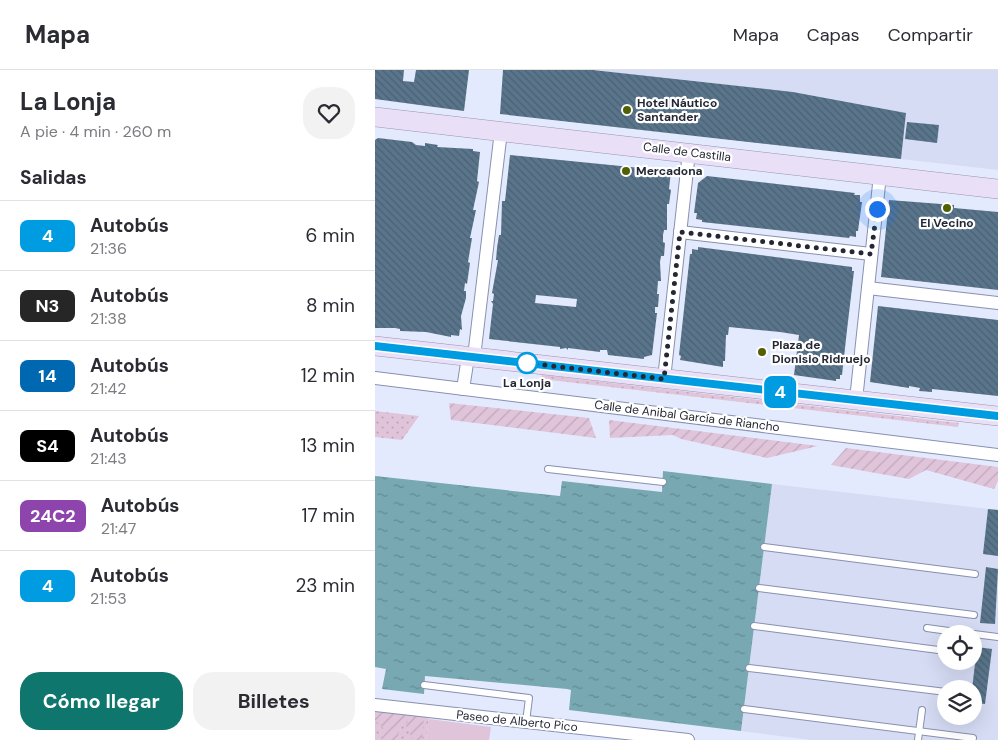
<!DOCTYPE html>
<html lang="es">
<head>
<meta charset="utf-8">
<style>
	body { margin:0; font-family:"DM Sans",sans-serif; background:#f2f2f3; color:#2b2b33; height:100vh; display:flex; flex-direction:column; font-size:19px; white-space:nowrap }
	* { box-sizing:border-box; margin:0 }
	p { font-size:16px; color:#7c7c81 }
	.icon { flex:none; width:28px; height:28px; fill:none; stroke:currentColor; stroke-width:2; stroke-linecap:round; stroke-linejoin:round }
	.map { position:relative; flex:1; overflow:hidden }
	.side { display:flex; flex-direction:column; background:#fff; width:375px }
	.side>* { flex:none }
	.badge { padding:0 10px; border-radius:8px; font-size:18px; line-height:32px }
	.fabs { position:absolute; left:562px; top:555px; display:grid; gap:10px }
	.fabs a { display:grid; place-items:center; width:45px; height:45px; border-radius:50%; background:#fff; box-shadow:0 5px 20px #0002; font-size:25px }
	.you { position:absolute; width:25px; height:25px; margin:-12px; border:4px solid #fff; border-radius:50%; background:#1a73e8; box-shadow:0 0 0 8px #1a73e833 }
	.map>.badge { position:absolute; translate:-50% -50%; box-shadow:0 0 0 2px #fff }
	h2 { padding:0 20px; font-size:19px; line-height:45px }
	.round { display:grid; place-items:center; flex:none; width:52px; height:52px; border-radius:20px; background:#f2f2f3 }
	.overview { display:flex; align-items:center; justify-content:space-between; height:85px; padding:0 20px }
	h1 { font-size:24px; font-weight:700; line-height:38px }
	.action { display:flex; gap:10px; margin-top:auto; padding:10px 20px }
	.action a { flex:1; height:58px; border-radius:20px; background:#0f766e; color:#fff; font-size:20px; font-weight:700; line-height:58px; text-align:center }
	.action a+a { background:#f2f2f3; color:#2b2b33 }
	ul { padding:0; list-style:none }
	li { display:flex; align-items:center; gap:15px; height:70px; padding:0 20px; border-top:1px solid #e1e1e2 }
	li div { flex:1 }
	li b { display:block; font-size:19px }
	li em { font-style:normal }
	li .badge { min-width:55px; font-weight:700; text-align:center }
	header { display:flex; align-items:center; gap:30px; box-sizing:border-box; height:70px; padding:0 25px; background:#fff; border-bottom:1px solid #e1e1e2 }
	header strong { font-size:24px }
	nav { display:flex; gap:28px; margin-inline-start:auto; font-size:18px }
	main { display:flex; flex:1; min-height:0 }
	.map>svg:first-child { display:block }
	.built { fill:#d5dcf4; fill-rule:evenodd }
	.grass { fill:url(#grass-dots) }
	.garden { fill:url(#garden-furrows) }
	.pitch { fill:#e0c4da }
	.water { fill:url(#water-ripples) }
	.building { fill:url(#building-back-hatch); fill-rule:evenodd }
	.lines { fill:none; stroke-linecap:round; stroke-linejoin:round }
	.lane-casing { stroke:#8790af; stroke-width:8 }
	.street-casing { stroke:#8790af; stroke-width:14 }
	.primary-casing { stroke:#9a93b0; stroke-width:20 }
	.lane { stroke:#fff; stroke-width:6 }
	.street { stroke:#fff; stroke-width:12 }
	.primary { stroke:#e9e0f7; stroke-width:19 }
	.line-casing { stroke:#fff; stroke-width:11 }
	.line { stroke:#009ce1; stroke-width:8 }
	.walk { stroke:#242834; stroke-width:5; stroke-dasharray:0 9 }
	.poi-dot { fill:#516002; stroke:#fff; stroke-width:2 }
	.stop-dot { fill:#fff; stroke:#009ce1; stroke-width:2.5 }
	.labels { text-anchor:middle; stroke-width:4.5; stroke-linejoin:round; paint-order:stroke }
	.poi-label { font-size:12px; font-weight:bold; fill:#242834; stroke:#fff; text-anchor:start }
	.street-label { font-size:12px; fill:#242834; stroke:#fff }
	.stop-label { font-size:12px; font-weight:bold; fill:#242834; stroke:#fff }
</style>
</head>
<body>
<header>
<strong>Mapa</strong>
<nav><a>Mapa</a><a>Capas</a><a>Compartir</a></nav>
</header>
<main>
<section class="side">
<div class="overview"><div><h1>La Lonja</h1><p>A pie · 4 min · 260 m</p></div><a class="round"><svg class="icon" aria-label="heart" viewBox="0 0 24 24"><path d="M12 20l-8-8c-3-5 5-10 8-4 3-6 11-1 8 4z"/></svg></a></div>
<h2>Salidas</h2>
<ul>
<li><span class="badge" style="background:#009ce1;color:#fff">4</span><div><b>Autobús</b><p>21:36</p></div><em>6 min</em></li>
<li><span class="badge" style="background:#262626;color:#fff">N3</span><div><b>Autobús</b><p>21:38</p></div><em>8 min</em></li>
<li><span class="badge" style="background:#0067b1;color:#fff">14</span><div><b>Autobús</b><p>21:42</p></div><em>12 min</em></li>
<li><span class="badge" style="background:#000;color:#fff">S4</span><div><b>Autobús</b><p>21:43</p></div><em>13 min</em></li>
<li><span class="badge" style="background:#8e44ad;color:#fff">24C2</span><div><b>Autobús</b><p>21:47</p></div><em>17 min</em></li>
<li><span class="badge" style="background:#009ce1;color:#fff">4</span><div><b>Autobús</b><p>21:53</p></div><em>23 min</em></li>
</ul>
<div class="action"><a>Cómo llegar</a><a>Billetes</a></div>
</section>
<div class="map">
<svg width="623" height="670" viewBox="0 0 623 670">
	<defs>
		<pattern id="grass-dots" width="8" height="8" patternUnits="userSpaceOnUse" patternTransform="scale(1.25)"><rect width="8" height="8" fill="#e0c4da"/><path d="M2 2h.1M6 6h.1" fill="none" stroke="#c0a8bc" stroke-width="1.8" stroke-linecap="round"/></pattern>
		<pattern id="garden-furrows" width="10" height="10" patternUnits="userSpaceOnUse" patternTransform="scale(1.25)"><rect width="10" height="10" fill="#e0c4da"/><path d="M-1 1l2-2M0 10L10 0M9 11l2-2" fill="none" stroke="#c0a8bc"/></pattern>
		<pattern id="water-ripples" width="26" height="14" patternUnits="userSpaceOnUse" patternTransform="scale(1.25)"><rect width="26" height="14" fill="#78a9b3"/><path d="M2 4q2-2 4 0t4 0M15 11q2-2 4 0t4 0" fill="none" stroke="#628a92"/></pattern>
		<pattern id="building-back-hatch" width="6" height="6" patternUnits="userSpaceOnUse" patternTransform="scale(1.25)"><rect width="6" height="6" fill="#5a758b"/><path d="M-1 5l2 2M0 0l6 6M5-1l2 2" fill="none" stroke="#4a6072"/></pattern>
	</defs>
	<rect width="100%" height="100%" fill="#e4eafe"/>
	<g class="built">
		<path d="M219,0H623V100L526,89L531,43L419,22Z"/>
		<path d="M397,414L623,440V670H436L366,661ZM571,564H599V591H571ZM571,619H599V646H571Z"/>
	</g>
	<g class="grass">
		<path d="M167,305L584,353L583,357L166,309Z"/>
		<path d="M0,341L44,346L27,370L0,367Z"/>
		<path d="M0,641L49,646L54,649L51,670H0Z"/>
	</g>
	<g class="garden">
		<path d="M74,333L214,348L221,368L76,350Z"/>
		<path d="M234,350L443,376L392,388L306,369L298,365L235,368Z"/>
		<path d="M471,378L623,397V411L619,419L551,400L534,409L456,395Z"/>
		<path d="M0,641L32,645L23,660L24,670H6L11,661L0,650Z"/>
		<path d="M35,645L49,646L47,670H38L31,656Z"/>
	</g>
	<path class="pitch" d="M54,649L116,657L114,670H51Z"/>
	<path class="water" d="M288,401L397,414L366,661L194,640L196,620L192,619L50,606L49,624L7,619L11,599L0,597V406L185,426L187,411L287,422Z"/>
	<g class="building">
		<path d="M0,0H29L28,11L39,12L41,0H94L89,41L0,29Z"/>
		<path d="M128,0H218L418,22L531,43L526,89L125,44Z"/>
		<path d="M532,52L564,55L562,73L530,69Z"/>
		<path d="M3,68L37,72L41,75L50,76V73L63,75L62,77L98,79V81L105,82L102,111L104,112L98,140H101L95,168H97L93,192L95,193L92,214L90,213L89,221H91V228L86,246L87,260L85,259L84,266L76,265V267L51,262L25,261V259L20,258H0V70Z"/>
		<path d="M135,85L296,101L294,119L296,120L294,134H292V160H289L288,165V172L290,173L289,186H286L285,192L286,211H283L282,224H284L283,237H280V243H282L277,285L269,287V289L233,285L232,280H225V282L193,278V280L191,278L185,279V277L114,269L118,234L116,231H118L119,224L117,223L123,190H121L122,178L124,165H126L127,131H130ZM161,225L202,229L201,237L160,233Z"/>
		<path d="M332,106L480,123L479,125H485V132H487L483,161H481V167L475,166L474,168L327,152V150L321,149L322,143H319L323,113Z"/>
		<path d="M514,130L579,135V138L623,142V220L506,207Z"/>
		<path d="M323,177L477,197V201H479L472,260L467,305H465V309H461V311L419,305L424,265L405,262L354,257L353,265H351L350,291H348V297L305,290L306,286L304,285L315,184H317V179L323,180Z"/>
		<path d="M503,236L623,250V326L557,319V322L544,321L545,318L534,316V318L495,312Z"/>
		<path d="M613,439L623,440V486L608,484Z"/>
		<path d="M611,497L623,499L620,554L605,553Z"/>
		<path d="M602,577L617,579L610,634L599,633V619H597Z"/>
	</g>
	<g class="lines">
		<g class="lane-casing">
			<g id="lane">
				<path d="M173,399L288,412"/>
				<path d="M389,477L600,504"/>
				<path d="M384,518L599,545"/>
				<path d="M379,556L571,581"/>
				<path d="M552,558L595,564"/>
				<path d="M599,564L623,567"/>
				<path d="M374,598L571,622"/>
				<path d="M49,615L154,628L151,652"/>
				<path d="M369,639L598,668"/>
				<path d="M543,670L547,640"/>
			</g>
		</g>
		<g class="street-casing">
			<g id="street">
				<path d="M305,162L496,184"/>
				<path d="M493,218L623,233"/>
				<path d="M99,287L126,61"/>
				<path d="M0,308L623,385"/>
				<path d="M289,309L314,82"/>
				<path d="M88,319L93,287"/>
				<path d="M481,330L505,105"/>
				<path d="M0,635L313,670"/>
			</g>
		</g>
		<g class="primary-casing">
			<g id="primary">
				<path d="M0,47L623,119"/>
				<path d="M0,276L623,346"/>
			</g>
		</g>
		<use href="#lane" class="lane"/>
		<use href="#street" class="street"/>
		<use href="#primary" class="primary"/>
	</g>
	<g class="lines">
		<g class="line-casing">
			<path id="line" d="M0,276L623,346"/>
		</g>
		<use href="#line" class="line"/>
		<path class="walk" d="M152,293L289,309L305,162L496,184L502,139"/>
	</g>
	<g class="poi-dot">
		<circle cx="252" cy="40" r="5"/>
		<circle cx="251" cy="101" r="5"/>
		<circle cx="572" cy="138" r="5"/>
		<circle cx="387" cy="282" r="5"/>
	</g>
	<circle class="stop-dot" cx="152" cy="293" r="10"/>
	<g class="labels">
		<g class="poi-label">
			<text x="262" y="37">Hotel Náutico<tspan x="262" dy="14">Santander</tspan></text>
			<text x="261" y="105">Mercadona</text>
			<text x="572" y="157" text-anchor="middle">El Vecino</text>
			<text x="397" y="279">Plaza de<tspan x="397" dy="14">Dionisio Ridruejo</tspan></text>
		</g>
		<g class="street-label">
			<text transform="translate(312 82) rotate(7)" y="4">Calle de Castilla</text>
			<text transform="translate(312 346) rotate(7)" y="4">Calle de Anibal García de Riancho</text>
			<text transform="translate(142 651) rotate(6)" y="4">Paseo de Alberto Pico</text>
		</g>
		<g class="stop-label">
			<text x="152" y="317">La Lonja</text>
		</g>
	</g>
</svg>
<div class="fabs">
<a><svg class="icon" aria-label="locate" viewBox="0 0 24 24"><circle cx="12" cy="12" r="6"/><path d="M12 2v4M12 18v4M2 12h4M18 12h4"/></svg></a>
<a><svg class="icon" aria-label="layers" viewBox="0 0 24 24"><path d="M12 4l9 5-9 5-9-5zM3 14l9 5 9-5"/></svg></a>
</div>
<div class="you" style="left:502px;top:139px"></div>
<b class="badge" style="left:405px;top:322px;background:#009ce1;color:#fff">4</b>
</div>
</main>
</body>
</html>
